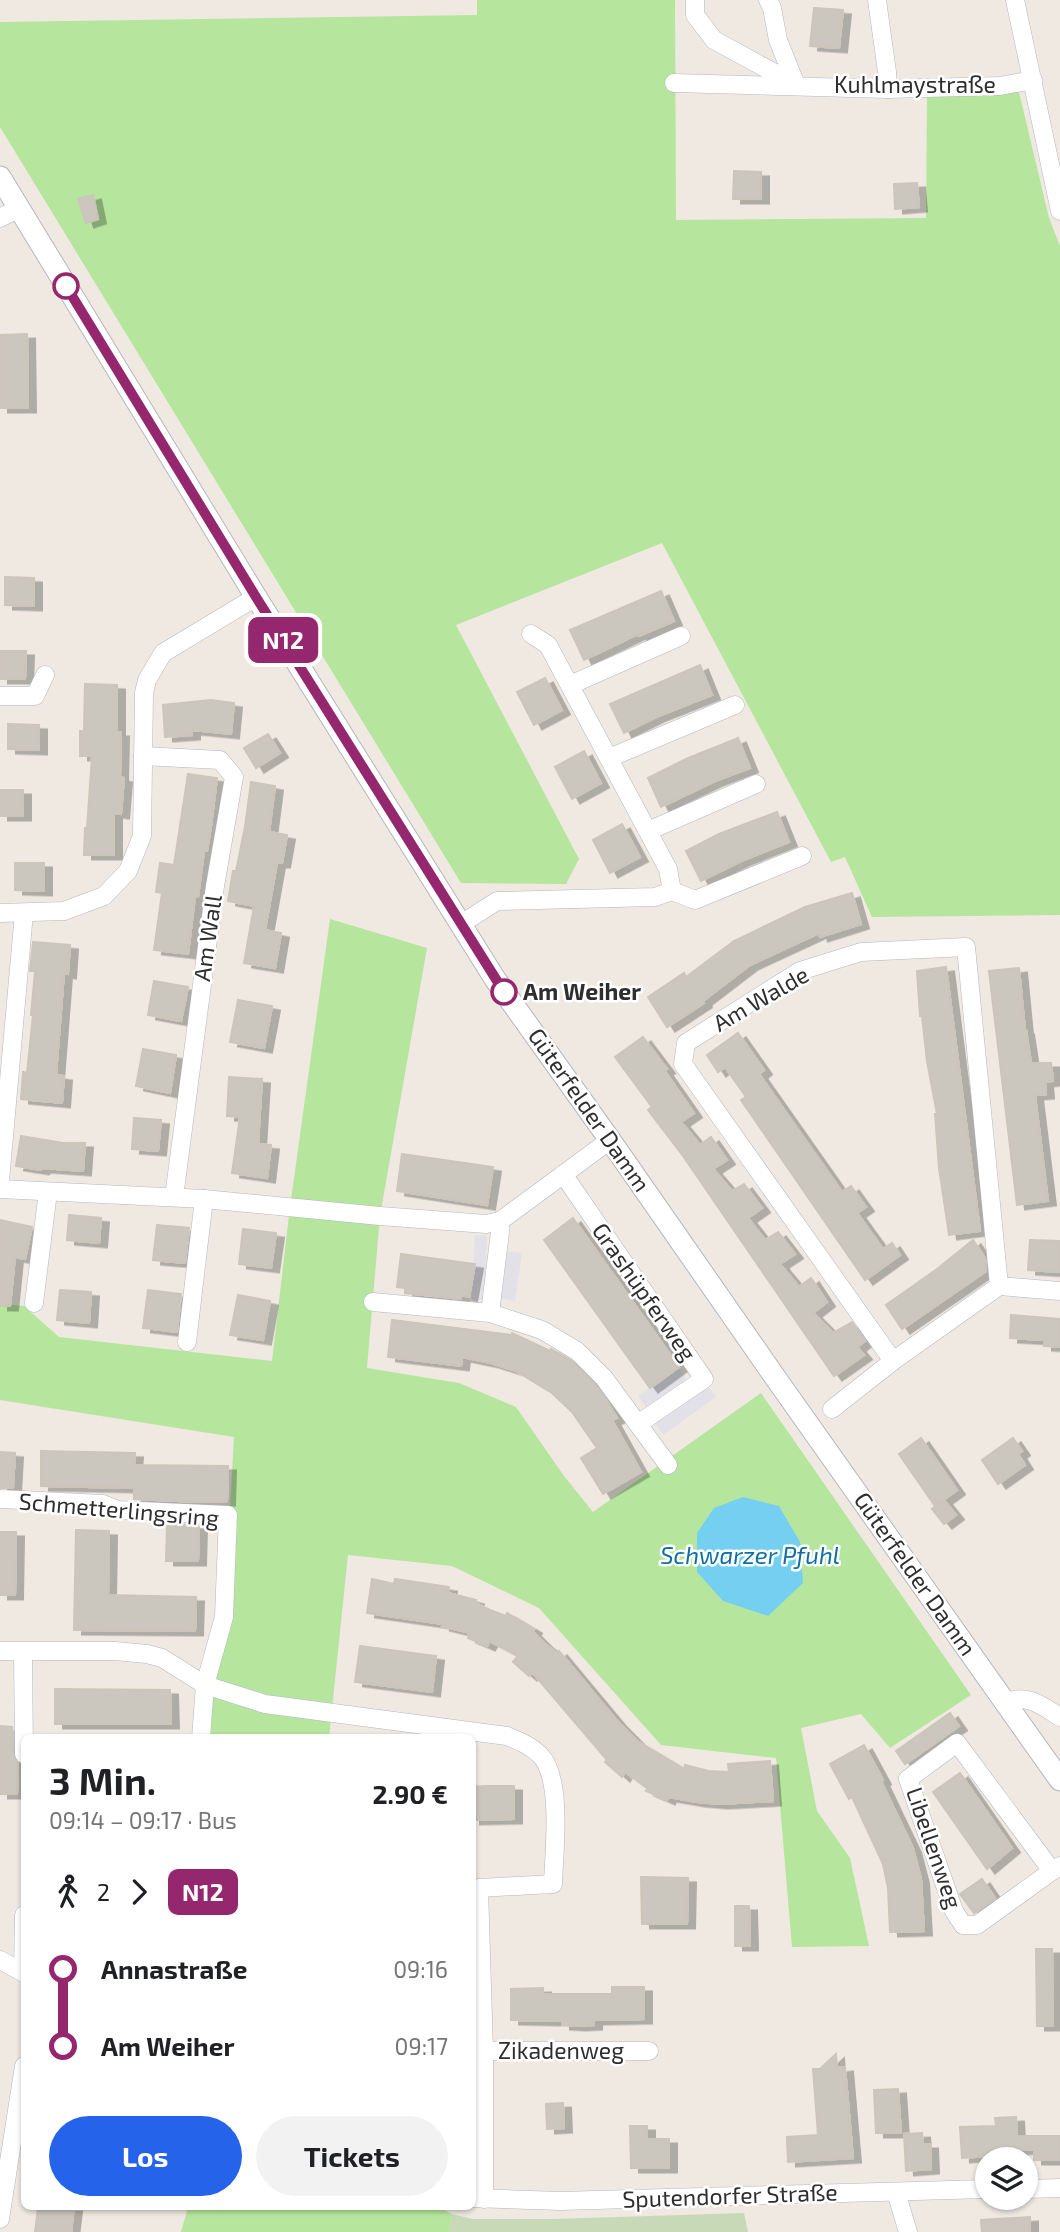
<!DOCTYPE html>
<html lang="de">
<head>
<meta charset="utf-8">
<style>
	body { margin:0; font-family:"Exo 2",sans-serif; background:#f2f2f2; color:#202124; height:100vh; display:flex; flex-direction:column; font-size:26px; white-space:nowrap }
	* { box-sizing:border-box; margin:0 }
	p { font-size:23px; color:#757577 }
	.icon { flex:none; width:38px; height:38px; fill:none; stroke:currentColor; stroke-width:2; stroke-linecap:round; stroke-linejoin:round }
	.map { position:relative; flex:1; overflow:hidden }
	.sheet { position:absolute; left:21px; top:1734px; width:455px; height:476px; display:flex; flex-direction:column; background:#fff; border-radius:10px; box-shadow:0 2px 5px #0004 }
	.sheet>* { flex:none }
	.badge { padding:0 14px; border-radius:10px; font-size:24px; line-height:46px }
	.tools { position:absolute; left:975px; top:2147px; display:grid; gap:14px }
	.tools a { display:grid; place-items:center; width:63px; height:63px; border-radius:50%; background:#fff; box-shadow:0 2px 5px #0004; font-size:35px }
	.map>.badge { position:absolute; translate:-50% -50%; box-shadow:0 0 0 4px #fff }
	.legs { display:flex; align-items:center; gap:10px; height:77px; padding:0 28px; font-size:23px }
	.legs p { margin-inline-start:auto }
	.summary { display:flex; align-items:center; justify-content:space-between; height:119px; padding:0 28px }
	h1 { font-size:38px; font-weight:700; line-height:52px }
	.action { display:flex; gap:14px; margin-top:auto; padding:14px 28px }
	.action a { flex:1; height:80px; border-radius:42px; background:#2563eb; color:#fff; font-size:28px; font-weight:700; line-height:80px; text-align:center }
	.action a+a { background:#f2f2f2; color:#202124 }
	ul { padding:0 28px; list-style:none }
	li { display:flex; align-items:center; gap:24px; height:77px; font-size:26px }
	li i { display:grid; place-items:center; width:10px; height:100%; margin:0 9px; background:currentColor }
	li i::after { content:''; width:18px; height:18px; margin:-9px; border:5px solid; border-radius:50%; background:#fff }
	li p { margin-inline-start:auto }
	li:first-child i { background:linear-gradient(#0000 50%,currentColor 0) }
	li:last-child i { background:linear-gradient(currentColor 50%,#0000 0) }
	.map>svg:first-child { display:block }
	.industrial { fill:#e3e1e8 }
	.green { fill:#b6e59e }
	.cemetery { fill:#c8d9b8 }
	.water { fill:#75cff0 }
	.building { fill:#cbc7bf; stroke:#cbc5ba; stroke-width:2; filter:url(#shadow) }
	.lines { fill:none; stroke-linecap:round; stroke-linejoin:round }
	.minor-casing { stroke:#b4b7c1; stroke-width:19 }
	.tertiary-casing { stroke:#b4b7c1; stroke-width:23 }
	.minor { stroke:#fff; stroke-width:18 }
	.tertiary { stroke:#fff; stroke-width:21 }
	.line-1-casing { stroke:#fff; stroke-width:16 }
	.line-1 { stroke:#95276e; stroke-width:10 }
	.stop-1-dot { fill:#fff; stroke:#95276e; stroke-width:3.5 }
	.labels { text-anchor:middle; stroke-width:5; stroke-linejoin:round; paint-order:stroke }
	.street-label { font-size:23px; fill:#2e2e2e; stroke:#fff }
	.stop-label { font-size:23px; font-weight:bold; fill:#2e2e2e; stroke:#fff; text-anchor:start }
	.water-label { font-size:24px; font-style:italic; fill:#0d6fa3; stroke:#fff }
</style>
</head>
<body>
<div class="map">
<svg width="1060" height="2232" viewBox="0 0 1060 2232">
	<defs>
		<filter id="shadow"><feDropShadow dx="8" dy="4.5" stdDeviation="0" flood-color="#0004"/></filter>
	</defs>
	<rect width="100%" height="100%" fill="#efe9e1"/>
	<g class="industrial">
		<path d="M475,1235L487,1236L484,1300H472Z"/>
		<path d="M506,1251L522,1253L515,1301L498,1298Z"/>
		<path d="M679,1368L686,1380L646,1407L638,1396Z"/>
		<path d="M707,1385L716,1397L663,1435L654,1422Z"/>
	</g>
	<g class="green">
		<path d="M477,0H675L676,220L926,218L927,95L1019,92L1049,218L1060,246V915L872,917L845,857L831,862L662,543L456,625L579,859L566,884L461,883L0,127V22L477,15Z"/>
		<path d="M330,919L427,948L380,1216L367,1368L459,1383L516,1407L564,1476L593,1512L761,1393L971,1695L890,1748L861,1714L801,1728L817,1811L850,1858L869,1946L792,1947L776,1758L661,1745L539,1608L452,1566L348,1555L329,1738H201L224,1617L234,1437L0,1400V1304L24,1306L59,1337L272,1361L290,1207Z"/>
		<path d="M188,2207H438L452,2214L449,2232H181Z"/>
	</g>
	<path class="cemetery" d="M744,2213L748,2232H449L452,2214L473,2219H553Z"/>
	<path class="water" d="M743,1497L779,1506L800,1542L803,1583L768,1616L723,1601L697,1572V1533L714,1508Z"/>
	<g class="building">
		<path d="M814,8L843,10L839,48L810,46Z"/>
		<path d="M734,171L761,172V199H733Z"/>
		<path d="M917,183L919,207L895,209L894,184Z"/>
		<path d="M93,195L98,219L86,223L78,199Z"/>
		<path d="M27,334L28,408H0V335Z"/>
		<path d="M5,577L34,578V606L5,605Z"/>
		<path d="M661,591L674,621L639,636L638,634L584,660L570,630Z"/>
		<path d="M0,651H26L25,679H0Z"/>
		<path d="M700,665L712,695L656,717L624,733L610,704Z"/>
		<path d="M545,678L562,710L534,725L517,692Z"/>
		<path d="M85,684L117,685V732H121L120,777L124,778L121,814L114,813V855H84L85,828H87L92,756H80V731H84Z"/>
		<path d="M211,700L234,703L231,734L192,730V735L165,737L163,705Z"/>
		<path d="M8,724L39,725V750L8,749Z"/>
		<path d="M268,734L280,753L256,768L244,748Z"/>
		<path d="M738,738L750,768L715,781L661,807L648,778L686,759Z"/>
		<path d="M584,751L601,783L572,799L555,767Z"/>
		<path d="M188,774L217,778L211,826L207,851H204L198,897H195L188,954L154,950L162,893L156,892L160,863L174,865Z"/>
		<path d="M251,782L275,786L269,832L287,835L282,863H277L265,930L281,933L275,968L244,963L254,906L228,901L233,871H236L245,827Z"/>
		<rect x="0" y="790" width="23" height="26"/>
		<path d="M777,812L789,842L741,861L701,881L686,851L719,834Z"/>
		<path d="M622,824L640,857L610,873L593,840Z"/>
		<path d="M15,863H44V891L15,890Z"/>
		<path d="M852,893L861,924L820,937L819,933L750,965L703,1001L704,1003L667,1027L648,997L684,973L686,977L734,941L805,907Z"/>
		<path d="M33,942L70,945L68,974L64,973L56,1075L64,1076L62,1103L21,1099L23,1072L27,1073L33,1015H31L35,971H30Z"/>
		<path d="M946,967L980,1231L949,1235L939,1168L935,1114H937L927,1061L922,1016H920L917,971Z"/>
		<path d="M1019,968L1025,1030H1026L1031,1063H1051L1053,1081L1045,1082L1046,1094L1035,1095L1048,1201L1017,1205L989,971Z"/>
		<path d="M154,981L188,987L181,1021L148,1015Z"/>
		<path d="M238,1000L272,1006L264,1048L230,1042Z"/>
		<path d="M738,1033L764,1070L759,1074L842,1192L851,1186L866,1207L857,1213L883,1249L892,1243L900,1255L865,1280L741,1100L746,1097L725,1067L718,1072L707,1055Z"/>
		<path d="M643,1037L667,1069L664,1070L694,1113L681,1122L700,1145L711,1137L727,1160L713,1169L732,1191L744,1184L762,1208L748,1218L765,1240L778,1232L795,1254L780,1264L799,1287L811,1278L827,1302L813,1313L833,1333L852,1322L865,1341L857,1347L864,1355L834,1376L683,1156L648,1110L652,1107L615,1057Z"/>
		<path d="M143,1049L176,1055L170,1093L136,1086Z"/>
		<path d="M229,1077L262,1079L258,1144L271,1145L267,1178L232,1173L240,1117L227,1116Z"/>
		<path d="M134,1118L161,1120L158,1151L132,1149Z"/>
		<path d="M21,1136L63,1143H85L83,1171L42,1168L41,1170L16,1166Z"/>
		<path d="M402,1154L493,1167L487,1205L397,1191Z"/>
		<path d="M69,1215L101,1218L99,1243L67,1240Z"/>
		<path d="M573,1218L679,1367L650,1388L544,1240Z"/>
		<path d="M0,1220L32,1227L25,1259L15,1257L10,1306H0Z"/>
		<path d="M157,1225L189,1228L185,1263L153,1260Z"/>
		<path d="M243,1229L276,1233L271,1268L239,1264Z"/>
		<path d="M973,1240L985,1258L986,1271L902,1329L886,1305L937,1269Z"/>
		<path d="M1030,1240L1060,1241V1272L1028,1270Z"/>
		<path d="M401,1254L475,1264L469,1297L461,1295V1299L405,1293L406,1288L397,1287Z"/>
		<path d="M60,1290L91,1292L89,1323L57,1320Z"/>
		<path d="M148,1290L181,1294L177,1332L143,1328Z"/>
		<path d="M238,1295L270,1301L263,1340L230,1335Z"/>
		<path d="M1011,1315L1060,1319V1347L1044,1346V1340L1010,1338Z"/>
		<path d="M392,1320L511,1335L512,1333L550,1351L551,1349L570,1360L595,1385L605,1398L617,1418L612,1420L641,1472L603,1494L581,1458L597,1448L572,1412L552,1393L516,1371L491,1363L462,1357L461,1366L388,1357Z"/>
		<path d="M921,1438L957,1490L935,1506L899,1454Z"/>
		<path d="M1013,1438L1022,1451L1018,1454L1025,1465L998,1484L982,1460Z"/>
		<path d="M41,1451L135,1453L134,1465L228,1466L227,1501L199,1502L134,1499V1488L41,1486Z"/>
		<path d="M0,1452L15,1453L13,1488H0Z"/>
		<path d="M944,1500L956,1515L944,1524L932,1509Z"/>
		<path d="M167,1524L199,1525L198,1561H166Z"/>
		<path d="M76,1530L109,1531L108,1595L196,1597L195,1631L74,1630Z"/>
		<path d="M0,1532H16L15,1595H0Z"/>
		<path d="M372,1579L394,1584L395,1579L449,1587L448,1593L476,1600L475,1603L490,1610L506,1616L507,1613L534,1629L532,1631L544,1643L557,1653L559,1651L618,1722L637,1741L684,1769L685,1765L709,1771L729,1772L728,1764L770,1761L773,1801L720,1804L697,1802L668,1797L667,1800L646,1791L648,1789L625,1772L622,1777L605,1762L607,1760L532,1672L529,1676L513,1662L518,1656L490,1641L487,1646L468,1638L470,1633L442,1626L443,1624L367,1613Z"/>
		<path d="M360,1646L436,1656L432,1692L355,1682Z"/>
		<path d="M55,1689L170,1690L171,1724H55Z"/>
		<path d="M950,1713L959,1726L905,1764L896,1751Z"/>
		<path d="M0,1726L12,1727L13,1754L18,1763L17,1794H0Z"/>
		<path d="M864,1745L883,1780L881,1781L913,1848L921,1879L924,1931L890,1932L888,1888L883,1864L852,1797L849,1799L830,1764Z"/>
		<path d="M960,1773L1012,1848L987,1869L933,1792Z"/>
		<path d="M486,1786H514V1819L472,1820V1787Z"/>
		<path d="M641,1877L688,1878L687,1924H642Z"/>
		<path d="M982,1879L995,1898L974,1913L960,1894Z"/>
		<path d="M735,1906H749L750,1946H735Z"/>
		<path d="M1036,1949H1052L1053,2026H1037Z"/>
		<path d="M612,1987H644V2019L594,2020V2025L578,2026L562,2025V2021L511,2020V1989L543,1988V1994H612Z"/>
		<path d="M836,2054L837,2068L845,2067L853,2158L788,2162L787,2137L818,2135L813,2069H820Z"/>
		<path d="M898,2089L901,2133H876L874,2090Z"/>
		<path d="M563,2103L564,2128L547,2129L546,2104Z"/>
		<path d="M1016,2117L1017,2136H1060V2160H1034V2149L988,2151V2156L962,2158L960,2127L996,2126L995,2118Z"/>
		<path d="M630,2126H647V2139H669V2168H631Z"/>
		<path d="M922,2133L923,2144H930L931,2169L906,2171L904,2134Z"/>
		<path d="M38,2207H74L71,2232H35Z"/>
		<path d="M1030,2217V2232H982L981,2220Z"/>
	</g>
	<g class="lines">
		<g class="minor-casing">
			<g id="minor">
				<path d="M695,0V15L714,40L793,83"/>
				<path d="M768,0L772,8L778,40L796,85"/>
				<path d="M877,0L887,72V89"/>
				<path d="M1015,0L1060,211"/>
				<path d="M674,83L887,89L1000,86L1033,80"/>
				<path d="M0,218L19,208"/>
				<path d="M570,685L681,636"/>
				<path d="M0,696H35L45,675"/>
				<path d="M143,756L220,760L234,777L215,886L174,1197"/>
				<path d="M609,758L735,705"/>
				<path d="M648,831L756,784"/>
				<path d="M672,891L695,900L802,856"/>
				<path d="M0,913L64,911L104,896L128,871L142,836L144,693L147,680L163,653L256,597"/>
				<path d="M461,924L497,901L655,897L672,891L668,869L548,645L531,634"/>
				<path d="M563,1174L704,1379L638,1424"/>
				<path d="M0,1181L24,913"/>
				<path d="M0,1189L204,1199L380,1216L486,1224L500,1221L610,1140"/>
				<path d="M999,1286L966,947L861,952L800,971L686,1043L683,1064L893,1361L999,1286L1060,1291"/>
				<path d="M373,1302L490,1313L542,1330L577,1351L604,1378L668,1465"/>
				<path d="M34,1303L48,1192"/>
				<path d="M490,1313L500,1232V1221"/>
				<path d="M187,1342L204,1199"/>
				<path d="M832,1409L893,1361"/>
				<path d="M0,1499L103,1504L118,1510L228,1515L224,1617L205,1685L201,1738"/>
				<path d="M0,1651H115L147,1654L162,1658L205,1685L265,1704L507,1736C519,1741 530,1745 540,1755C563,1778 554,1852 553,1884L479,1888L484,2051V2199"/>
				<path d="M23,1652L24,1754"/>
				<path d="M1007,1703C1025,1692 1044,1707 1060,1717"/>
				<path d="M1052,1871L957,1743L908,1779L954,1911L963,1925H977L1052,1871L1060,1866"/>
				<path d="M0,1960L24,1973"/>
				<path d="M23,1972L24,1915"/>
				<path d="M472,2051H649"/>
				<path d="M1026,2189L1060,2188"/>
				<path d="M896,2192L908,2232"/>
				<path d="M473,2198L560,2201L987,2189"/>
				<path d="M0,2219L24,2066"/>
			</g>
		</g>
		<g class="tertiary-casing">
			<path id="tertiary" d="M0,177L256,597L495,979L610,1140L777,1380L1060,1780"/>
		</g>
		<use href="#minor" class="minor"/>
		<use href="#tertiary" class="tertiary"/>
	</g>
	<g class="lines">
		<g class="line-1-casing">
			<path id="line-1" d="M66,286L256,597L504,992"/>
		</g>
		<use href="#line-1" class="line-1"/>
	</g>
	<g class="stop-1-dot">
		<circle cx="66" cy="286" r="12"/>
		<circle cx="504" cy="992" r="12"/>
	</g>
	<g class="labels">
		<g class="street-label">
			<text x="915" y="93">Kuhlmaystraße</text>
			<text transform="translate(208 938) rotate(-82)" y="8">Am Wall</text>
			<text transform="translate(761 999) rotate(-30)" y="8">Am Walde</text>
			<text transform="translate(589 1110) rotate(55)" y="8">Güterfelder Damm</text>
			<text transform="translate(644 1292) rotate(55)" y="8">Grashüpferweg</text>
			<text transform="translate(119 1510) rotate(5)" y="8">Schmetterlingsring</text>
			<text transform="translate(915 1574) rotate(55)" y="8">Güterfelder Damm</text>
			<text transform="translate(934 1848) rotate(71)" y="8">Libellenweg</text>
			<text x="561" y="2059">Zikadenweg</text>
			<text transform="translate(730 2196) rotate(-2)" y="8">Sputendorfer Straße</text>
		</g>
		<g class="stop-label">
			<text x="523" y="1000">Am Weiher</text>
		</g>
		<g class="water-label">
			<text x="750" y="1564">Schwarzer Pfuhl</text>
		</g>
	</g>
</svg>
<div class="tools">
<a><svg class="icon" aria-label="layers" viewBox="0 0 24 24"><path d="M12 4l9 5-9 5-9-5zM3 14l9 5 9-5"/></svg></a>
</div>
<b class="badge" style="left:283px;top:640px;background:#95276e;color:#fff">N12</b>
<section class="sheet">
<div class="summary"><div><h1>3 Min.</h1><p>09:14 – 09:17 · Bus</p></div><b>2.90 €</b></div>
<div class="legs"><svg class="icon" aria-label="walk" viewBox="0 0 24 24"><circle cx="13" cy="4" r="2"/><path d="M13 8l-2 6 4 7M11 14l-3 7M7 12l3-4h3l4 4"/></svg>2<svg class="icon" aria-label="forward" viewBox="0 0 24 24"><path d="M9 5l7 7-7 7"/></svg><b class="badge" style="background:#95276e;color:#fff">N12</b></div>
<ul>
<li><i style="color:#95276e"></i><b>Annastraße</b><p>09:16</p></li>
<li><i style="color:#95276e"></i><b>Am Weiher</b><p>09:17</p></li>
</ul>
<div class="action"><a>Los</a><a>Tickets</a></div>
</section>
</div>
</body>
</html>
